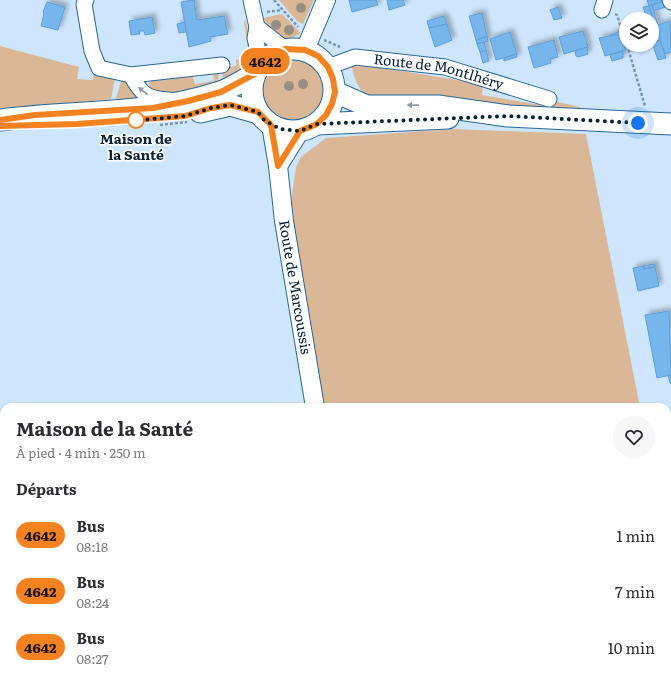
<!DOCTYPE html>
<html lang="fr">
<head>
<meta charset="utf-8">
<style>
	body { margin:0; font-family:Literata,serif; background:#f7f7f7; color:#2b2b33; height:100vh; display:flex; flex-direction:column; font-size:15px; white-space:nowrap }
	* { box-sizing:border-box; margin:0 }
	p { font-size:13px; color:#7c7c81 }
	.icon { flex:none; width:22px; height:22px; fill:none; stroke:currentColor; stroke-width:2; stroke-linecap:round; stroke-linejoin:round }
	.map { position:relative; flex:1; overflow:hidden }
	.details { position:absolute; left:0px; top:403px; width:671px; height:280px; display:flex; flex-direction:column; background:#fff; border-radius:12px 12px 0 0; box-shadow:0 1px 3px #0004 }
	.details>* { flex:none }
	.badge { padding:0 8px; border-radius:13px; font-size:14px; line-height:26px }
	.controls { position:absolute; left:619px; top:12px; display:grid; gap:8px }
	.controls a { display:grid; place-items:center; width:40px; height:40px; border-radius:50%; background:#fff; box-shadow:0 1px 3px #0004; font-size:20px }
	.you { position:absolute; width:20px; height:20px; margin:-10px; border:3px solid #fff; border-radius:50%; background:#1a73e8; box-shadow:0 0 0 6px #1a73e833 }
	.map>.badge { position:absolute; translate:-50% -50%; box-shadow:0 0 0 2px #fff }
	h2 { padding:0 16px; font-size:15px; line-height:36px }
	.round { display:grid; place-items:center; flex:none; width:42px; height:42px; border-radius:21px; background:#f7f7f7 }
	.overview { display:flex; align-items:center; justify-content:space-between; height:68px; padding:0 16px }
	h1 { font-size:19px; font-weight:700; line-height:30px }
	ul { padding:0; list-style:none }
	li { display:flex; align-items:center; gap:12px; height:56px; padding:0 16px }
	li div { flex:1 }
	li b { display:block; font-size:15px }
	li em { font-style:normal }
	li .badge { min-width:44px; font-weight:700; text-align:center }
	.map>svg:first-child { display:block }
	.green { fill:#dab897 }
	.lines { fill:none; stroke-linecap:round; stroke-linejoin:round }
	.stream { stroke:#7cdbd0; stroke-width:4 }
	.building { fill:#77b6ec; stroke:#609ed3; filter:url(#shadow) }
	.minor-casing { stroke:#286799; stroke-width:17 }
	.tertiary-casing { stroke:#286799; stroke-width:20 }
	.secondary-casing { stroke:#286799; stroke-width:23 }
	.path { stroke:#7a94aa; stroke-width:2.5; stroke-dasharray:3 2; stroke-linecap:butt }
	.minor { stroke:#fff; stroke-width:15 }
	.tertiary { stroke:#fff; stroke-width:18 }
	.secondary { stroke:#fff; stroke-width:21 }
	.tree { fill:#978e83 }
	.oneway { fill:#8e9aa4 }
	.line-casing { stroke:#fff; stroke-width:9 }
	.line { stroke:#f58220; stroke-width:6 }
	.walk { stroke:#051f34; stroke-width:4; stroke-dasharray:0 7.2 }
	.stop-dot { fill:#fff; stroke:#f58220; stroke-width:2 }
	.labels { text-anchor:middle; stroke-width:3.5; stroke-linejoin:round; paint-order:stroke }
	.street-label { font-size:14px; fill:#051f34; stroke:#fff }
	.stop-label { font-size:14px; font-weight:bold; fill:#051f34; stroke:#fff }
</style>
</head>
<body>
<div class="map">
<svg width="671" height="683" viewBox="0 0 671 683">
	<defs>
		<filter id="shadow"><feDropShadow dx="3.5" dy="-3.5" stdDeviation="2" flood-color="#0004"/></filter>
	</defs>
	<rect width="100%" height="100%" fill="#cde6fd"/>
	<g class="green">
		<path d="M279,0H314L303,24L297,21Z"/>
		<path d="M282,14L301,33C283,46 272,34 263,18Z"/>
		<path d="M244,21H246C254,61 261,60 222,84L223,68L236,66V60L249,57Z"/>
		<path d="M0,46L79,67L77,79L93,80L94,70L102,72L103,77L115,79L111,99L84,102V107L0,114Z"/>
		<circle cx="293" cy="90" r="31"/>
		<path d="M351,63L483,84L482,95L553,107L554,101L580,107L579,113L368,100C359,89 353,77 351,63Z"/>
		<path d="M219,70L218,85C199,89 167,99 151,90L149,83L152,80L192,73L195,84L214,81L213,71Z"/>
		<path d="M122,78L126,79L145,98L117,104L116,98Z"/>
		<path d="M453,129L586,134L640,407H321L289,214L296,167L301,157L326,138Z"/>
		<rect x="667" y="543" width="4" height="90"/>
	</g>
	<g class="lines">
		<g class="stream">
			<path d="M667,556L671,555"/>
			<path d="M0,649L4,648"/>
		</g>
	</g>
	<g class="building">
		<path d="M194,0L197,20L224,16L228,34L210,37L211,41L189,47L181,2Z"/>
		<path d="M349,0H376L378,5L352,12Z"/>
		<path d="M387,0H403L405,5L389,10Z"/>
		<path d="M647,0H663L664,1L649,6Z"/>
		<path d="M664,1L666,7L653,11L652,5Z"/>
		<path d="M47,2L65,7L58,30L41,26L44,14L43,12Z"/>
		<path d="M652,5L658,25L655,26L649,6Z"/>
		<path d="M649,6L655,26L652,27V19H647L643,7Z"/>
		<path d="M558,7L562,18L554,20L550,10Z"/>
		<path d="M482,13L487,36L476,40L469,16Z"/>
		<path d="M444,16L447,24L429,28L427,21Z"/>
		<path d="M152,17L155,33L145,35L144,31H139L140,34L131,35L129,21Z"/>
		<path d="M670,21L671,52L665,54L655,26Z"/>
		<path d="M185,22L186,32L179,33L177,24Z"/>
		<path d="M447,24L452,40L435,47L429,28Z"/>
		<path d="M583,31L588,47L564,54L559,37Z"/>
		<path d="M620,31L621,34L611,37L610,35Z"/>
		<path d="M510,32L517,54L496,60L490,39Z"/>
		<path d="M621,34L626,50L605,56L599,38Z"/>
		<path d="M487,36L488,41L477,44L476,40Z"/>
		<path d="M554,40L558,57L550,59L551,63L534,68L528,47Z"/>
		<path d="M660,40L666,58L658,60L652,43Z"/>
		<path d="M484,42L486,50L480,52L477,44Z"/>
		<path d="M587,47L588,54L578,57L576,56L575,51Z"/>
		<path d="M486,50L489,61L483,63L480,52Z"/>
		<path d="M623,51V58L612,61L610,55Z"/>
		<path d="M517,54V57L504,61V58Z"/>
		<path d="M655,264V267L644,269L643,266Z"/>
		<path d="M643,266L644,269L655,267L659,286L638,291L633,268Z"/>
		<path d="M669,311L671,375L657,378L645,315Z"/>
		<path d="M668,375H671V383H670Z"/>
	</g>
	<g class="lines">
		<g class="minor-casing">
			<g id="minor">
				<path d="M86,0L84,4L92,51L99,68L131,75L222,65"/>
				<path d="M251,0L257,27L255,38L261,64"/>
				<path d="M670,0L671,2"/>
				<path d="M602,10L605,0"/>
				<path d="M257,27L285,49"/>
				<path id="s1" d="M328,67L355,57L445,67L549,99"/>
				<path d="M131,75C141,94 147,99 169,100"/>
			</g>
		</g>
		<g class="tertiary-casing">
			<g id="tertiary">
				<path d="M305,50L326,0"/>
				<path id="s2" d="M271,125L278,166L284,221L315,407"/>
				<path d="M278,166L300,131"/>
				<path d="M321,679V683"/>
			</g>
		</g>
		<g class="secondary-casing">
			<g id="secondary">
				<circle cx="293" cy="90" r="41"/>
				<path d="M335,92L367,106H438L508,116L671,124"/>
				<path d="M200,112L230,105L258,113"/>
				<path d="M0,120C73,110 149,116 220,92C232,88 243,80 255,74"/>
				<path d="M317,124L448,118"/>
			</g>
		</g>
		<g class="path">
			<path d="M274,0L298,27"/>
			<path d="M267,12L282,10"/>
			<path d="M615,14L617,15L626,43"/>
			<path d="M324,40L340,47"/>
			<path d="M627,45L645,106"/>
			<path d="M160,125L187,122"/>
		</g>
		<use href="#minor" class="minor"/>
		<use href="#tertiary" class="tertiary"/>
		<use href="#secondary" class="secondary"/>
	</g>
	<g class="tree">
		<circle cx="301" cy="8" r="5"/>
		<circle cx="276" cy="25" r="5"/>
		<circle cx="289" cy="30" r="5"/>
		<circle cx="303" cy="84" r="5"/>
		<circle cx="289" cy="86" r="5"/>
	</g>
	<defs><path id="oneway-solid" d="M-6-.8H1V-3.2L6.5 0L1 3.2V.8H-6Z"/></defs>
	<g class="oneway">
		<use href="#oneway-solid" transform="translate(143 91) rotate(-142)"/>
		<use href="#oneway-solid" transform="translate(413 105) rotate(-179)"/>
	</g>
	<g class="lines">
		<g class="line-casing">
			<path id="line" d="M0,120L35,115L153,108L188,101L221,92L255,74L261,64L272,54L285,49L305,50L318,56L328,67L333,79L335,92L332,104L326,115L317,124L300,131L278,166L271,125L258,112L230,105L211,108L185,116L77,124L0,126"/>
		</g>
		<use href="#line" class="line"/>
		<path class="walk" d="M136,120L131,121L185,116L211,108L230,105L258,112L264,120L280,129L300,131L317,124L508,116L638,123"/>
	</g>
	<circle class="stop-dot" cx="136" cy="120" r="8"/>
	<g class="labels">
		<g class="street-label">
			<text dy="5" stroke="none"><textPath href="#s1" startOffset="114">Route de Montlhéry</textPath></text>
			<text dy="5" stroke="none"><textPath href="#s2" startOffset="164">Route de Marcoussis</textPath></text>
		</g>
		<g class="stop-label">
			<text x="136" y="144">Maison de<tspan x="136" dy="16">la Santé</tspan></text>
		</g>
	</g>
</svg>
<div class="controls">
<a><svg class="icon" aria-label="layers" viewBox="0 0 24 24"><path d="M12 4l9 5-9 5-9-5zM3 14l9 5 9-5"/></svg></a>
</div>
<div class="you" style="left:638px;top:123px"></div>
<b class="badge" style="left:265px;top:61px;background:#f58220;color:#111">4642</b>
<section class="details">
<div class="overview"><div><h1>Maison de la Santé</h1><p>À pied · 4 min · 250 m</p></div><a class="round"><svg class="icon" aria-label="heart" viewBox="0 0 24 24"><path d="M12 20l-8-8c-3-5 5-10 8-4 3-6 11-1 8 4z"/></svg></a></div>
<h2>Départs</h2>
<ul>
<li><span class="badge" style="background:#f58220;color:#111">4642</span><div><b>Bus</b><p>08:18</p></div><em>1 min</em></li>
<li><span class="badge" style="background:#f58220;color:#111">4642</span><div><b>Bus</b><p>08:24</p></div><em>7 min</em></li>
<li><span class="badge" style="background:#f58220;color:#111">4642</span><div><b>Bus</b><p>08:27</p></div><em>10 min</em></li>
</ul>
</section>
</div>
</body>
</html>
